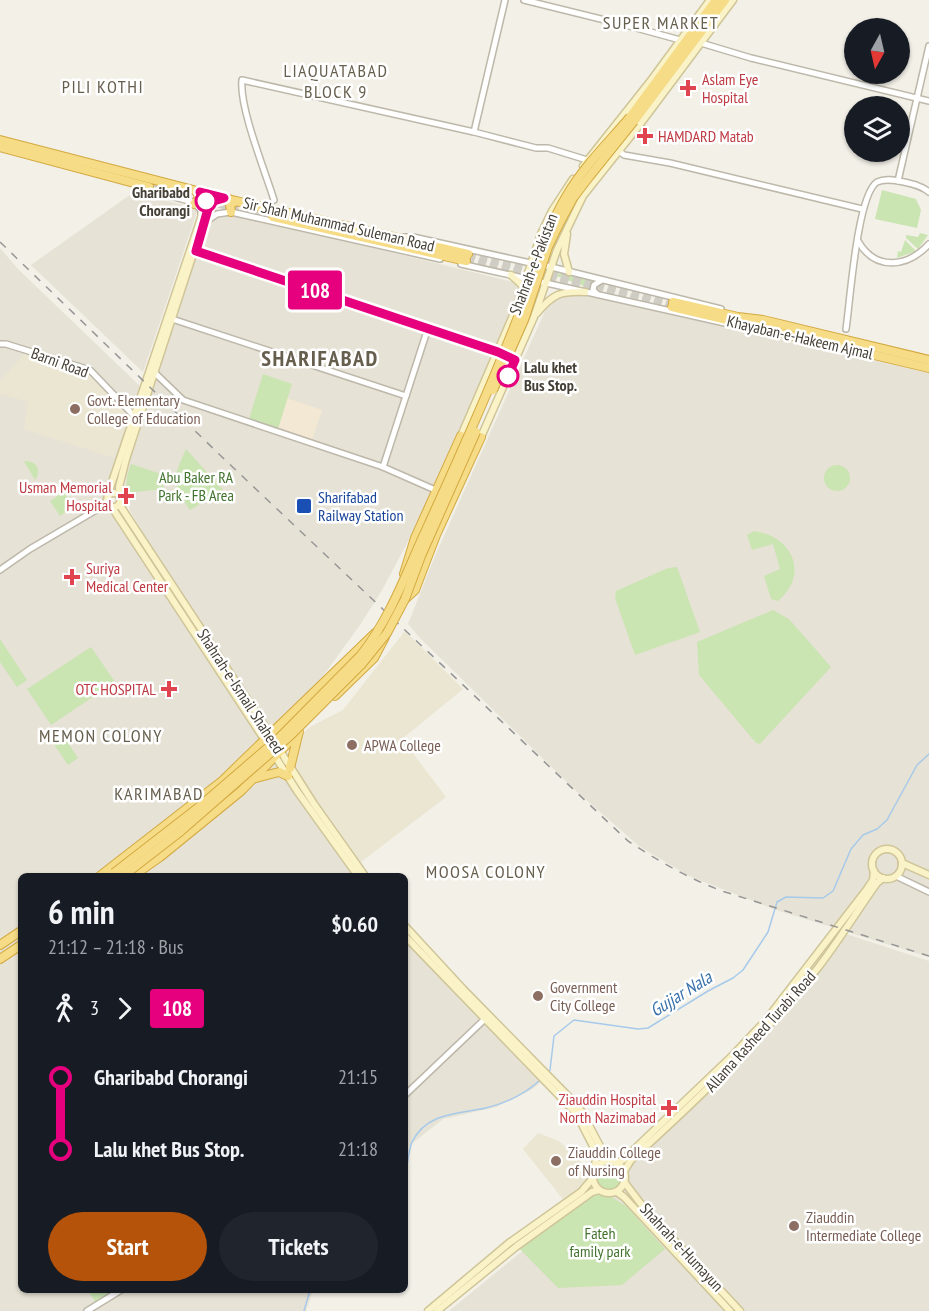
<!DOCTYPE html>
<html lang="en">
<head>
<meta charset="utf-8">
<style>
	body { margin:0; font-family:"PT Sans Narrow",sans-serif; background:#20242c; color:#f1f3f6; height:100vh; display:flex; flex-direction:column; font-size:22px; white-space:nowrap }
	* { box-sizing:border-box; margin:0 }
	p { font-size:20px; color:#9ea1a6 }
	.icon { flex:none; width:33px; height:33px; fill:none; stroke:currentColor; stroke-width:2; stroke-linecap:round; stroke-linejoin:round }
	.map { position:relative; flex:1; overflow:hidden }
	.side { position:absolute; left:18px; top:873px; width:390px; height:420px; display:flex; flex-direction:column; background:#171b24; border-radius:9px; box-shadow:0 2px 4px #0004 }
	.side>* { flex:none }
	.badge { padding:0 12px; border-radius:4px; font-size:21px; line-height:39px }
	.needle { width:39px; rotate:188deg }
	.tools { position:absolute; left:844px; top:18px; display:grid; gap:12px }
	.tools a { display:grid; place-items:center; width:66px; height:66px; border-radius:50%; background:#171b24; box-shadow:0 2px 4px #0004; font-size:30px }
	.map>.badge { position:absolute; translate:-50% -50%; box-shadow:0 0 0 3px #fff }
	.legs { display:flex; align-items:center; gap:9px; height:66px; padding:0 30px; font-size:20px }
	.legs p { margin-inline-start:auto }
	.summary { display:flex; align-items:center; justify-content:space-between; height:102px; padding:0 30px }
	h1 { font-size:33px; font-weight:700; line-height:45px }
	.cta { display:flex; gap:12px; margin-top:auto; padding:12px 30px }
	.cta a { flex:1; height:69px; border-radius:36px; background:#b45309; color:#fff; font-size:24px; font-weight:700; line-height:69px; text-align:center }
	.cta a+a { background:#20242c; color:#f1f3f6 }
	ul { padding:0 30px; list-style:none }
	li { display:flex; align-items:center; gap:21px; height:72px; font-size:22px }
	li i { display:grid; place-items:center; width:9px; height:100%; margin:0 8px; background:currentColor }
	li i::after { content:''; width:15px; height:15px; margin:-8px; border:4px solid; border-radius:50%; background:#171b24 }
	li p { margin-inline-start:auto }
	li:first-child i { background:linear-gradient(#0000 50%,currentColor 0) }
	li:last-child i { background:linear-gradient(currentColor 50%,#0000 0) }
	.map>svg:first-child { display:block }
	.residential { fill:#e6e2d5 }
	.commercial { fill:#f3e8d3 }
	.education { fill:#ebe6d2 }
	.green { fill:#cae4b2 }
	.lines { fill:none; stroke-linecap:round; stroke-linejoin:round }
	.stream { stroke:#a7caeb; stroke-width:1.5 }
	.trunk-tunnel { stroke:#cfcdc4; stroke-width:8; stroke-dasharray:8 4; stroke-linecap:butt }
	.tertiary-casing { stroke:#bdb8aa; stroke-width:8 }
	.secondary-casing { stroke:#cfc599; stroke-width:9 }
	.trunk-casing { stroke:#d3a941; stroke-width:10 }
	.tertiary { stroke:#fff; stroke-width:5 }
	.secondary { stroke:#fbf3c8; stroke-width:6 }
	.trunk { stroke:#f6dc86; stroke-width:8 }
	.rail { stroke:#969696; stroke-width:1.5; stroke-dasharray:8 8; stroke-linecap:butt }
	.trunk-bridge-casing { stroke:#d3a941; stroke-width:10; stroke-linecap:butt }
	.trunk-bridge { stroke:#f6dc86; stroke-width:8 }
	.line-1-casing { stroke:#fff; stroke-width:14 }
	.line-1 { stroke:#e6007e; stroke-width:9 }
	.health-dot { fill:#e0444e; stroke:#fff; stroke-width:2 }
	.stop-1-dot { fill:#fff; stroke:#e6007e; stroke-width:3 }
	.education-dot { fill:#8d6e63; stroke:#fff; stroke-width:2 }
	.transit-dot { fill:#1a4fb4; stroke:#fff; stroke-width:2 }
	.labels { text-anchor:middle; stroke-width:5; stroke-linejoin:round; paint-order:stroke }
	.health-label { font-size:16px; fill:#be3a42; stroke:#fff; text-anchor:start }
	.stop-label { font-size:16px; font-weight:bold; fill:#454036; stroke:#fff; text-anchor:end }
	.street-label { font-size:16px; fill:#454036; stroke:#fff }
	.education-label { font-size:16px; fill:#785e54; stroke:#fff; text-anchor:start }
	.park-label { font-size:16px; fill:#42732e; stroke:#fff }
	.transit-label { font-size:16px; fill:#164399; stroke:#fff; text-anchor:start }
	.neighbourhood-label { font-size:18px; letter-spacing:1.5px; fill:#675f4e; stroke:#fff }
	.water-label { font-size:18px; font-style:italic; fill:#3770aa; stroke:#fff }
	.district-label { font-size:22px; font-weight:bold; letter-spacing:1.5px; fill:#675f4e; stroke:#fff }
</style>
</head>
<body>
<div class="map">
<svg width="929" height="1311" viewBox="0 0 929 1311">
	<rect width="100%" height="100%" fill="#f2f0e7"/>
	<g class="residential">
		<path d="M134,192L198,209L143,372L31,265Z"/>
		<path d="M211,208L525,285L435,491L381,592L360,625L270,749L361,876H21V1290H313L306,1311H0V248L19,270L143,389L114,484L101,506L115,512L259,730L130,511L124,490L129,459Z"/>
		<path d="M570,293L594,296L929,373V957L776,910L689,876L639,846L575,790L420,638L408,624L435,556L550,300Z"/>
		<path d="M405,926L545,1079L531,1090L496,1107L443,1119L409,1146L408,1176L405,1181Z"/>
		<path d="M840,932L929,961V1311H449L610,1179L740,1062Z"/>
	</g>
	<path class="commercial" d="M287,398L322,410L311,443L277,432Z"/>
	<g class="education">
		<path d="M26,351L87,372L129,417L114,458L24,429L28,402L0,394V382Z"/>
		<path d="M405,631L463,689L402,739L446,797L357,865L290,768L302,734L310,727L343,710Z"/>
		<path d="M538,1133L559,1141L593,1174V1178L566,1203L523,1149Z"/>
	</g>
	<g class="green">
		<path d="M882,190L916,199L921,210L917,228L875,219Z"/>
		<path d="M920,233L928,235L918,249L906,238V235L918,237Z"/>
		<path d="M905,240L916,251L897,258L898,251L901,252Z"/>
		<path d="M556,273L592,279L590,290L584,286L556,276Z"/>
		<path d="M263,374L292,384L277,432L248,422Z"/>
		<path d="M186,449L223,490L190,510C171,481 172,481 186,449Z"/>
		<path d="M24,461C36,460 42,470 35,480Z"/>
		<path d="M131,464L170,477V482L164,483L163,489L126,493L127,476Z"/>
		<circle cx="837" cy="478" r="13"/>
		<path d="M64,492L74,507L60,516L50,501Z"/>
		<path d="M754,531C792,536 810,574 778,601L771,599L764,576L780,569L773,544L752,550L747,535Z"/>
		<path d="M677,567L700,632L635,655L615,598L616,591L668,568Z"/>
		<path d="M773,610L789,619L831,667L760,744L756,743L699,675L697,642Z"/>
		<path d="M0,639L27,680L17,687L0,662Z"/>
		<path d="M91,647L115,682L51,725L27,689Z"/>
		<path d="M58,728L78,758L68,765L47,734Z"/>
		<circle cx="609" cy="1177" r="13"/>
		<path d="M590,1195H608L626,1206L665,1249L622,1285L558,1288L517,1246Z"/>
		<path d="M88,1290H121L97,1305Z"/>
	</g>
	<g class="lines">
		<g class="stream">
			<path d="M547,1073L550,1070L554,1036L574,1020L638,1029L648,1028L708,991L733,978L743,970L768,932L777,902L786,897L823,898L833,891L851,849L863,835L877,829L887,820L917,765L929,754"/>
			<path d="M405,1175C408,1164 408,1152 412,1142C427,1112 458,1114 486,1108C506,1103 524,1095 540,1080"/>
			<path d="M304,1311L310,1290"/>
		</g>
		<g class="trunk-tunnel">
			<path d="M149,187L273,217"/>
			<path d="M468,254L673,302"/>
			<path d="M466,261L672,307"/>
		</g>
		<g class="tertiary-casing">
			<g id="tertiary">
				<path d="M524,0L629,26L680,40"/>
				<path d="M701,43L751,58L929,101"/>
				<path d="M474,132L505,0"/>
				<path d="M619,151L624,155L670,163L862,209"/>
				<path d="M898,181L929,46"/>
				<path d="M143,189L193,202L201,210V216"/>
				<path d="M274,200C265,171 239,107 242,80L474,132L536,148H548L587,160"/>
				<path d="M204,223L217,214L231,212L440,259"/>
				<path d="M403,237H413L535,264"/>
				<path d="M858,241C875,271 907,268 929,244"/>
				<path d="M196,251L498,352L515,360"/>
				<path d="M461,264L756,330"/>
				<path d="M547,266L721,309"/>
				<path d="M597,294L593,290L594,285L602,280"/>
				<path d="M172,319L406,396"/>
				<path d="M846,329C850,303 857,195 877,182C885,178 895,180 904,182C913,184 922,186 929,192"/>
				<path d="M0,344H6L90,370L137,419"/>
				<path d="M155,373L183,400L383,467L433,489"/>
				<path d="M383,467L428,328"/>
				<path d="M0,570L30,549L108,503"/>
				<path d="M896,876L929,892"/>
				<path d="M405,1095L487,1017"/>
				<path d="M87,1311L121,1290"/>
			</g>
		</g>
		<g class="secondary-casing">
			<g id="secondary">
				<path d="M583,166L652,79L710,0"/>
				<path d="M567,234L564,254L569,272"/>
				<path d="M511,275L523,286"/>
				<path d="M537,313C553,294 560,291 585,292"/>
				<path d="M461,436L517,306L541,234L552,211L573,179"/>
				<path d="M481,437L534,317L557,250L583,196L638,127L733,0"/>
				<circle cx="114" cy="500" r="7"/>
				<path d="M108,494L201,218L206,202L200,192"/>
				<path d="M120,499L119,487L126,459L210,202L224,198"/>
				<path d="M119,504L272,737"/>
				<path d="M113,509L266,742"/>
				<path d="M279,749L314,804L365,876"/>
				<path d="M273,753L297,791L358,876"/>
				<circle cx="887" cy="864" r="15"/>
				<path d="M902,863L929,875"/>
				<path d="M405,926L464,990L569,1097L582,1112L603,1152L611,1161"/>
				<path d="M405,936L576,1113L596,1152L595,1169"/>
				<circle cx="609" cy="1177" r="16"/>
				<path d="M616,1163L623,1160L644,1140L731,1057L766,1020L867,889L873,880L874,871"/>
				<path d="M624,1171L631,1160C697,1100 761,1039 817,969C838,942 857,911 877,883L883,878"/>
				<path d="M625,1183L644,1208L740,1311"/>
				<path d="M617,1192L624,1197L730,1311"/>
				<path d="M428,1311L509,1243L581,1192L593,1178"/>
				<path d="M437,1311L517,1246L592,1192L599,1190"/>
			</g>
		</g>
		<g class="trunk-casing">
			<g id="trunk">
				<path d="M630,117L716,0"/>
				<path d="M634,121L725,0"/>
				<path d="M0,140L236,201L468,254"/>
				<path d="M0,147L149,187"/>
				<path d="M194,204L199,199L197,191"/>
				<path d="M231,212L230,205L236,201"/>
				<path d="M273,217L466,261"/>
				<path d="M673,302L738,317L763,320L929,360"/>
				<path d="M672,307L929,368"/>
				<path d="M404,574L415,538L461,436"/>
				<path d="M405,599L415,590L436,535L481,437"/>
				<path d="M335,696L374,658L385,637"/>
				<path d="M290,768L298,735"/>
				<path d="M256,778L279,772L288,776"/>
				<path d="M100,876L221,782L375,633"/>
				<path d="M133,876L160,857L241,791L299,732"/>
				<path d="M0,945L21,931"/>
				<path d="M0,959L21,945"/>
			</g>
		</g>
		<use href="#tertiary" class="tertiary"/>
		<use href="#secondary" class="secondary"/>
		<use href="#trunk" class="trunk"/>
		<path class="rail" d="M0,242L221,456L628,841C658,861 688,878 722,891L929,956"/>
		<g class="trunk-bridge-casing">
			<g id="trunk-bridge">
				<path d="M493,390L524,320L548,247L560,222L573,198L589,177L634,121"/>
				<path d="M114,873L199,807L279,738L361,655C391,617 406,573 426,530C458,460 490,389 518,317C533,275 544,233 567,195C584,166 609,142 630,117"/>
				<path d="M123,876L181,831L291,735L361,665L387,633L405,599L421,556L476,432"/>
			</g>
		</g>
		<use href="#trunk-bridge" class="trunk-bridge"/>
	</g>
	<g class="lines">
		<g class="line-1-casing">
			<path id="line-1" d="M206,201L205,197L200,192L224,198L210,202L196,251L498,352L515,360L508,376"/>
		</g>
		<use href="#line-1" class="line-1"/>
	</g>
	<g class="health-dot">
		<path d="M685 79h6v6h6v6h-6v6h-6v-6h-6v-6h6z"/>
		<path d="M642 127h6v6h6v6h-6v6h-6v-6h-6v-6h6z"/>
		<path d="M123 487h6v6h6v6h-6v6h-6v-6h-6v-6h6z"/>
		<path d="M69 568h6v6h6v6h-6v6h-6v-6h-6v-6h6z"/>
		<path d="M166 680h6v6h6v6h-6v6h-6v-6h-6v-6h6z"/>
		<path d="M666 1099h6v6h6v6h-6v6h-6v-6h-6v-6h6z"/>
	</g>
	<g class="stop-1-dot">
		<circle cx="206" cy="201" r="10"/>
		<circle cx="508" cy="376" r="10"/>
	</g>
	<g class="education-dot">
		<circle cx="75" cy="409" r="6"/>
		<circle cx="352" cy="745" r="6"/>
		<circle cx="538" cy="996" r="6"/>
		<circle cx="556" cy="1161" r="6"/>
		<circle cx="794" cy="1226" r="6"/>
	</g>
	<rect class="transit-dot" x="296" y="498" width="16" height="16" rx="3"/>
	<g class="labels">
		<g class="health-label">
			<text x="702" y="85">Aslam Eye<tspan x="702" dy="18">Hospital</tspan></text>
			<text x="658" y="142">HAMDARD Matab</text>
			<text x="112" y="493" text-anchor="end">Usman Memorial<tspan x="112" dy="18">Hospital</tspan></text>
			<text x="86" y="574">Suriya<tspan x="86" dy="18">Medical Center</tspan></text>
			<text x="156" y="695" text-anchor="end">OTC HOSPITAL</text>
			<text x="656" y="1105" text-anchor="end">Ziauddin Hospital<tspan x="656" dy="18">North Nazimabad</tspan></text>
		</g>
		<g class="stop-label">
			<text x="190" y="198">Gharibabd<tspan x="190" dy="18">Chorangi</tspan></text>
			<text x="524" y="373" text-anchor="start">Lalu khet<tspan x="524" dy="18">Bus Stop.</tspan></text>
		</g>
		<g class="street-label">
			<text transform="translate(339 224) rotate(13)" y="6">Sir Shah Muhammad Suleman Road</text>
			<text transform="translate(533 264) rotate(-69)" y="6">Shahrah-e-Pakistan</text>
			<text transform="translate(800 337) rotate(13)" y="6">Khayaban-e-Hakeem Ajmal</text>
			<text transform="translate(60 362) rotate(20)" y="6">Barni Road</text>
			<text transform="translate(241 691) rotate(57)" y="6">Shahrah-e-Ismail Shaheed</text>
			<text transform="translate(760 1031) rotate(-48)" y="6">Allama Rasheed Turabi Road</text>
			<text transform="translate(682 1247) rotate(47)" y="6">Shahrah-e-Humayun</text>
		</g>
		<g class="education-label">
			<text x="87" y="406">Govt. Elementary<tspan x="87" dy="18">College of Education</tspan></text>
			<text x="364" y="751">APWA College</text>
			<text x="550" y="993">Government<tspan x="550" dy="18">City College</tspan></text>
			<text x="568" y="1158">Ziauddin College<tspan x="568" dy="18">of Nursing</tspan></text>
			<text x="806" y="1223">Ziauddin<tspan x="806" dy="18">Intermediate College</tspan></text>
		</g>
		<g class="park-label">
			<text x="196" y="483">Abu Baker RA<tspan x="196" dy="18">Park - FB Area</tspan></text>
			<text x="600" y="1239">Fateh<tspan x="600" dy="18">family park</tspan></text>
		</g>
		<g class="transit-label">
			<text x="318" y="503">Sharifabad<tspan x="318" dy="18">Railway Station</tspan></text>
		</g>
		<g class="neighbourhood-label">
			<text x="661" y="29">SUPER MARKET</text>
			<text x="336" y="77">LIAQUATABAD<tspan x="336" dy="21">BLOCK 9</tspan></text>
			<text x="103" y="93">PILI KOTHI</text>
			<text x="101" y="742">MEMON COLONY</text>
			<text x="159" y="800">KARIMABAD</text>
			<text x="486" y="878">MOOSA COLONY</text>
		</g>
		<g class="water-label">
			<text transform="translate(681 994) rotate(-32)" y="6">Gujjar Nala</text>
		</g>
		<g class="district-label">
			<text x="320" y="366">SHARIFABAD</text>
		</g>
	</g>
</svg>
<div class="tools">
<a><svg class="needle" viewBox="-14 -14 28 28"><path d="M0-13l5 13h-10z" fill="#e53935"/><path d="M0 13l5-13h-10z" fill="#9ea1a6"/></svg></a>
<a><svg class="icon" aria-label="layers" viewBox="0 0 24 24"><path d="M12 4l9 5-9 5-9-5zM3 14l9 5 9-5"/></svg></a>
</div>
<b class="badge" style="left:315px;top:290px;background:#e6007e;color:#fff">108</b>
<section class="side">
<div class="summary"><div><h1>6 min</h1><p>21:12 – 21:18 · Bus</p></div><b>$0.60</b></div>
<div class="legs"><svg class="icon" aria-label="walk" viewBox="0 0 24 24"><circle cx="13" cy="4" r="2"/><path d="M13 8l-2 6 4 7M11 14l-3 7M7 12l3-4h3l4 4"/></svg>3<svg class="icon" aria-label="forward" viewBox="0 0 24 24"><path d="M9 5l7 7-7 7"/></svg><b class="badge" style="background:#e6007e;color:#fff">108</b></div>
<ul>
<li><i style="color:#e6007e"></i><b>Gharibabd Chorangi</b><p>21:15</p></li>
<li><i style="color:#e6007e"></i><b>Lalu khet Bus Stop.</b><p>21:18</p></li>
</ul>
<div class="cta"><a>Start</a><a>Tickets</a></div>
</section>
</div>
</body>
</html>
